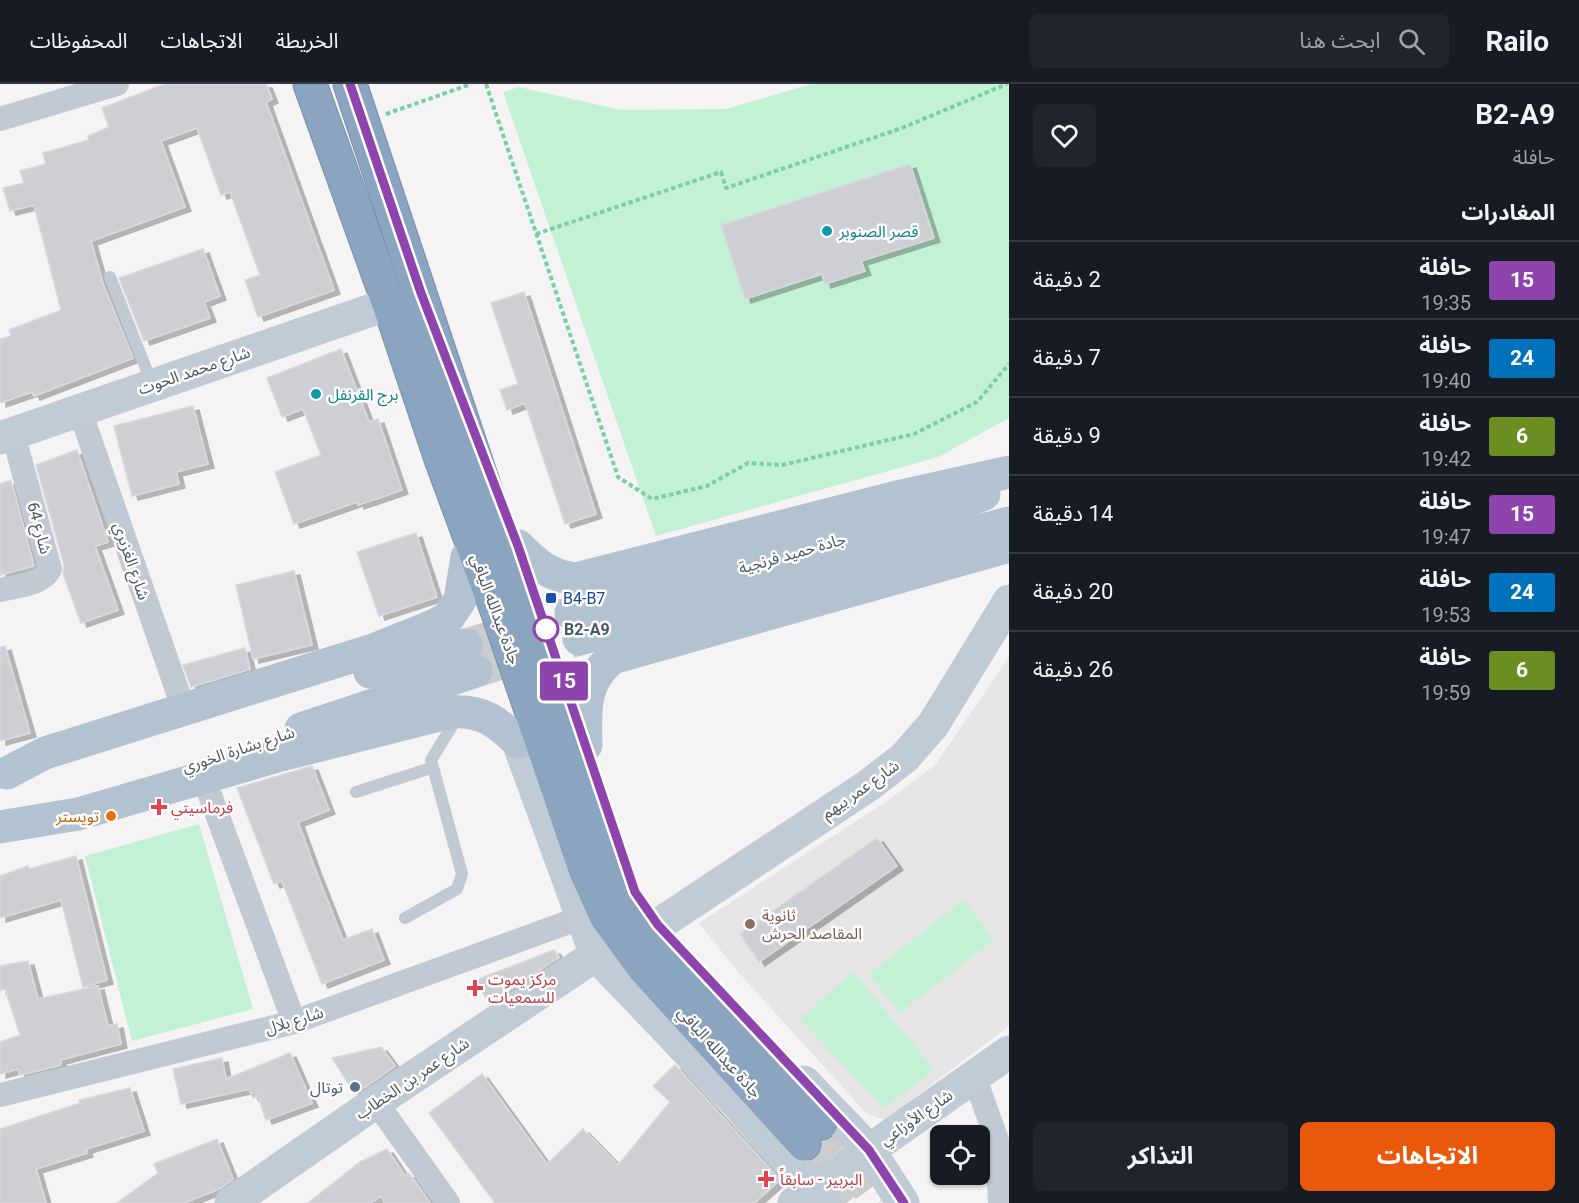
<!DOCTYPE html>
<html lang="ar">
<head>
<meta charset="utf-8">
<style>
	body { margin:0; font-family:Roboto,"Noto Sans Arabic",sans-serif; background:#20242c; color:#f1f3f6; direction:rtl; height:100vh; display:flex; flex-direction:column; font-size:22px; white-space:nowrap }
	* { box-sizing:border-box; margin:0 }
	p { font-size:20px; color:#9ea1a6 }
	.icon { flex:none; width:33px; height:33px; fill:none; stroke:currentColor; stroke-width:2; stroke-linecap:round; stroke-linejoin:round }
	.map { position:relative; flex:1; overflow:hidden; direction:ltr }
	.details { display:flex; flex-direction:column; background:#171b24; width:570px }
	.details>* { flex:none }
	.badge { padding:0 12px; border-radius:4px; font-size:21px; line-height:39px }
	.fabs { position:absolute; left:930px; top:1041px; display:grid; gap:12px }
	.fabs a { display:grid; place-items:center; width:60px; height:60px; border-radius:9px; background:#171b24; box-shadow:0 2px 4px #0004; font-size:30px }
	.map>.badge { position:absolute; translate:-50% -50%; box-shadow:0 0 0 3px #fff }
	h2 { padding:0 24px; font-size:22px; line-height:54px }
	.round { display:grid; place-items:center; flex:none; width:63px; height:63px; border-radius:9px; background:#20242c }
	.head { display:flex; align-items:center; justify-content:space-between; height:102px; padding:0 24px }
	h1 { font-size:28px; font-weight:700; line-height:45px }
	.cta { display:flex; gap:12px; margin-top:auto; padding:12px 24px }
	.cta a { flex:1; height:69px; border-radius:9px; background:#ea580c; color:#fff; font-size:24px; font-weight:700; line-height:69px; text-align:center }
	.cta a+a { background:#20242c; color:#f1f3f6 }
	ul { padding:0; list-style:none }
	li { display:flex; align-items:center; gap:18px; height:78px; padding:0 24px; border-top:2px solid #363941 }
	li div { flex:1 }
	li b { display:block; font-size:22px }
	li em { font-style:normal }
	li .badge { min-width:66px; font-weight:700; text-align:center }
	header { display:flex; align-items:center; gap:36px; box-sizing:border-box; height:84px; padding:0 30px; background:#171b24; border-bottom:2px solid #363941 }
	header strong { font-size:28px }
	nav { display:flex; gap:33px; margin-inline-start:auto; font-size:21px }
	.search { width:420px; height:54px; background:#20242c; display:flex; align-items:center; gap:15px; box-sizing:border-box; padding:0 21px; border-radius:9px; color:#9ea1a6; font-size:22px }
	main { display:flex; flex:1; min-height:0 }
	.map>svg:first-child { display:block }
	.education { fill:#e6e4e5 }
	.green { fill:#c3f1d5 }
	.building { fill:#cdcfd5; stroke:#d7d9de; stroke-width:1.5; filter:url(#shadow) }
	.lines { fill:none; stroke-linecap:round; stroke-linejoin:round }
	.primary-tunnel { stroke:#caccce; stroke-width:33; stroke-dasharray:33 16; stroke-linecap:butt }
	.highway-tunnel { stroke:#caccce; stroke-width:33; stroke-dasharray:33 16; stroke-linecap:butt }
	.highway-casing { stroke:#7690ad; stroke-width:35 }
	.path { stroke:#7ad0a6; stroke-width:4; stroke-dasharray:4.5 3; stroke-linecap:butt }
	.lane { stroke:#c1cad2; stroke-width:12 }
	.street { stroke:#c1cad2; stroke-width:24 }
	.secondary { stroke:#c1cbd6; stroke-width:33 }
	.primary { stroke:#b3c2d1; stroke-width:33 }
	.highway { stroke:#8ba5c1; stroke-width:33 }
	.line-casing { stroke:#fff; stroke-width:14 }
	.line { stroke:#8e44ad; stroke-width:9 }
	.culture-dot { fill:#0f9aa8; stroke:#fff; stroke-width:2 }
	.transit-dot { fill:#1a4fb4; stroke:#fff; stroke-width:2 }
	.stop-dot { fill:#fff; stroke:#8e44ad; stroke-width:3 }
	.health-dot { fill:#e0444e; stroke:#fff; stroke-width:2 }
	.food-dot { fill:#e8710a; stroke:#fff; stroke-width:2 }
	.education-dot { fill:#8d6e63; stroke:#fff; stroke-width:2 }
	.service-dot { fill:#5c6f8a; stroke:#fff; stroke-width:2 }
	.labels { text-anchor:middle; stroke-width:5; stroke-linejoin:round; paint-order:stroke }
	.culture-label { font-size:16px; fill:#0d838f; stroke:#fff; text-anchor:start }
	.street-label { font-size:16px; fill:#4a5661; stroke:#fff }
	.transit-label { font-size:16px; fill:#164399; stroke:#fff; text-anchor:start }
	.stop-label { font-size:16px; font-weight:bold; fill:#4a5661; stroke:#fff; text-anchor:start }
	.health-label { font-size:16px; fill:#be3a42; stroke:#fff; text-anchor:start }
	.food-label { font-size:16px; fill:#c56008; stroke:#fff; text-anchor:end }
	.education-label { font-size:16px; fill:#785e54; stroke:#fff; text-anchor:start }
	.service-label { font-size:16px; fill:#4e5e75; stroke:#fff; text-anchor:end }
</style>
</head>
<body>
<header>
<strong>Railo</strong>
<div class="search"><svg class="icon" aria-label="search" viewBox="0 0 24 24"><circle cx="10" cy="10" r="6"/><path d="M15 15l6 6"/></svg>ابحث هنا</div>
<nav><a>الخريطة</a><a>الاتجاهات</a><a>المحفوظات</a></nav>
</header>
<main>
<section class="details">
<div class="head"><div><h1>B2-A9</h1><p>حافلة</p></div><a class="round"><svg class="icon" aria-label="heart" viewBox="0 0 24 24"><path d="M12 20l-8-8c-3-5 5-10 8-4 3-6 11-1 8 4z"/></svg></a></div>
<h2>المغادرات</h2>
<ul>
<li><span class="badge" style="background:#8e44ad;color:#fff">15</span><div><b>حافلة</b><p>19:35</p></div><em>2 دقيقة</em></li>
<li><span class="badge" style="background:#0072bc;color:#fff">24</span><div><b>حافلة</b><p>19:40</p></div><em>7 دقيقة</em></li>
<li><span class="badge" style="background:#6b8e23;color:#fff">6</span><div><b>حافلة</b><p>19:42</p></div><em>9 دقيقة</em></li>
<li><span class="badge" style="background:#8e44ad;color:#fff">15</span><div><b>حافلة</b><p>19:47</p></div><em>14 دقيقة</em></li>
<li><span class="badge" style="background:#0072bc;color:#fff">24</span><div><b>حافلة</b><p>19:53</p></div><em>20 دقيقة</em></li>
<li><span class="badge" style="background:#6b8e23;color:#fff">6</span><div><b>حافلة</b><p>19:59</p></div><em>26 دقيقة</em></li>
</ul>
<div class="cta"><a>الاتجاهات</a><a>التذاكر</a></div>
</section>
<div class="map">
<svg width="1009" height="1119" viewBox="0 0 1009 1119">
	<defs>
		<filter id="shadow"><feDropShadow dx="6" dy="4" stdDeviation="0" flood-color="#0004"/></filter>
	</defs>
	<rect width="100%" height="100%" fill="#f5f3f3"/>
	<path class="education" d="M1009,573V942L885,1036L867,1030L739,889L699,839L887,717L935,681Z"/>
	<g class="green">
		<path d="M812,0H1009V334L938,373L656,452L503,8L519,3L621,26L726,25Z"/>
		<path d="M199,740L253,925L132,957L85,772Z"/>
		<path d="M963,816L994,856L900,929L869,890Z"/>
		<path d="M853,887L934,986L884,1024L800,935Z"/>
	</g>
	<g class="building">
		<path d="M165,0H266L272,15L266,18L334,206L258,233L245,196L260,191L230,108L221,111L197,44L161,57L185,123L91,157L103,200L133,274L34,312L32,308L0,319V255L11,252L9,246L61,226L34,121L10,127L3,104L24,99L20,87L46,80L43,69L89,56L88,52L109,43L102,24Z"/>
		<path d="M910,80L934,154L861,177L865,187L825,200L822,190L745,215L721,141Z"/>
		<path d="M203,165L220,212L204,218L210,234L144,257L119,194Z"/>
		<path d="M524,208L596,430L565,440L525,319L507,326L500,306L518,300L491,219Z"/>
		<path d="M341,265L369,338L378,335L402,406L358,421L357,418L294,440L275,388L321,371L303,325L282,333L267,294Z"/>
		<path d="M193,322L208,380L176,388L179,400L132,412L114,342Z"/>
		<path d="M77,366L108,458L95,462L118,526L81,539L63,490L64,481L36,381Z"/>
		<path d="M11,396L34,482L0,491V400Z"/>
		<path d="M416,449L437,513L379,532L357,468Z"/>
		<path d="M294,487L312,561L253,575L236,501Z"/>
		<path d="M5,562L30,649L0,657V563Z"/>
		<path d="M245,564L250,585L191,603L183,581Z"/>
		<path d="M312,682L329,726L298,738L315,785L343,856L372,845L384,876L322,900L282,797L274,800L237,704Z"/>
		<path d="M877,754L897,782L759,878L740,850Z"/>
		<path d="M76,772L107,896L83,903L61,816L0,834V792L28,782L29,785Z"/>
		<path d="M554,866L559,873L489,920L476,896Z"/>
		<path d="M28,877L38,915L98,902L108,942L117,940L121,960L60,976L61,981L20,991L18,985L0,990V958L20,951L5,905L0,907V882Z"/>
		<path d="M381,963L395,982L355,1010L332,974Z"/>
		<path d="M290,969L312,1019L266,1036L258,1012L253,1014L249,1005L181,1020L173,985L222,974L226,995Z"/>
		<path d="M675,981L780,1096L754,1119H495L429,1029L482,990L547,1080L583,1045L618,1081L670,1018L653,1002Z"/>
		<path d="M130,1004L144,1047L86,1065L87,1069L36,1085L46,1119H0V1045L80,1019L79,1016Z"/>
		<path d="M217,1055L233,1095L219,1105L184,1119H117L158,1089L154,1080Z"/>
		<path d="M387,1065L405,1092L409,1089L430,1119H385L381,1112L370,1119H308L360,1078Z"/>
	</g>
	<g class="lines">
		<g class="primary-tunnel">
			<path d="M466,561L571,529"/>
			<path d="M476,587L579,555"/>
		</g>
		<g class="highway-tunnel">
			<path d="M821,1039L879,1119"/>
			<path d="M804,1060L846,1119"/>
		</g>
		<g class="highway-casing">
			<g id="highway">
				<path d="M310,0L389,220L441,375L499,532L585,785L606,832L644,884L804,1060"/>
				<path d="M350,0L616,797L637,834L669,875L821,1039"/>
			</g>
		</g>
		<g class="path">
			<path d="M486,0L618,393L652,415L707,402L748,379L782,381L914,350L977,318L1009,280"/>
			<path d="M386,30L471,0"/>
			<path d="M536,150L721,88L726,104L902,44L1007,0"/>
		</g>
		<g class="lane">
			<path d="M110,193L152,300"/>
			<path d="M356,708L431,684"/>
			<path d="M405,834L457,805L462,790L431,676L457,634"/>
		</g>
		<g class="street">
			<path d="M0,35L117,0"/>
			<path d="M80,327L184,626"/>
			<path d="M0,506C16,502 42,501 50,485L13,350"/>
			<path d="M204,695L294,938"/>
			<path d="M974,992L997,1056L1000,1119"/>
			<path d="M0,1011L294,938L580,834"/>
			<path d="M376,1018L448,1119"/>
		</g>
		<g class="secondary">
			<path d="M0,354L389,220"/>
			<path d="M518,658L596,871L735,1017L825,1119"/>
			<path d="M658,841L869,701L904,674L933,641L1009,517"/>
			<path d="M804,998L869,1066L903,1119"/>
			<path d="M231,1119L376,1018L596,871"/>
			<path d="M794,1119L1009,968"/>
		</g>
		<g class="primary">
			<path d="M518,462C536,480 549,492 576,495L901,412L1009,388"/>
			<path d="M571,529L920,433L958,421L984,410"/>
			<path d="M579,555L1009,439"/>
			<path d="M370,588L466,561"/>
			<path d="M301,645L476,587"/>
			<path d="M586,661C585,625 583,598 612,574L1009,462"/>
			<path d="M7,689L45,669L373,566L433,542L448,534L460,516L467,473"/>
			<path d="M0,743L78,730L281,671L451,628C481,626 497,637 518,658"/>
		</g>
		<use href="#highway" class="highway"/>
	</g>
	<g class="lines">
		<g class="line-casing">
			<path id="line" d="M350,0L421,209L518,462L635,808L658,841L869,1066L904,1119"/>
		</g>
		<use href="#line" class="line"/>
	</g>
	<g class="culture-dot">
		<circle cx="827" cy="147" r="6"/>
		<circle cx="316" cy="310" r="6"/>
	</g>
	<rect class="transit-dot" x="545" y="508" width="12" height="12" rx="3"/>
	<circle class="stop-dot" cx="546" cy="545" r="12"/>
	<g class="health-dot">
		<path d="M156 714h6v6h6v6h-6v6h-6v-6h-6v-6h6z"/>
		<path d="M472 895h6v6h6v6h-6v6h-6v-6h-6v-6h6z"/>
		<path d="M763 1086h6v6h6v6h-6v6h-6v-6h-6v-6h6z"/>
	</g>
	<circle class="food-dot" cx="111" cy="732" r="6"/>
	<circle class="education-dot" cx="750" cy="840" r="6"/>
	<circle class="service-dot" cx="355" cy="1003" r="6"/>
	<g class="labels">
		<g class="culture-label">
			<text x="839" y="153">قصر الصنوبر</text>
			<text x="328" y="316">برج القرنفل</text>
		</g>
		<g class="street-label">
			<text transform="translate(194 286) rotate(-19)" y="6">شارع محمد الحوت</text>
			<text transform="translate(40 444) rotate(75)" y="6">شارع 64</text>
			<text transform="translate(792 469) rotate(-16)" y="6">جادة حميد فرنجية</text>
			<text transform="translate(132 477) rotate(71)" y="6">شارع الغزيري</text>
			<text transform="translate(496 525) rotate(70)" y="6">جادة عبدالله اليافي</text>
			<text transform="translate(238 665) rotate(-18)" y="6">شارع بشارة الخوري</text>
			<text transform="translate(860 705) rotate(-35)" y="6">شارع عمر بيهم</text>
			<text transform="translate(294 936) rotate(-17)" y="6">شارع بلال</text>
			<text transform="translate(720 968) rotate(48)" y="6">جادة عبدالله اليافي</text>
			<text transform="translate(412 994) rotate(-34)" y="6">شارع عمر بن الخطاب</text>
			<text transform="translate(916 1033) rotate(-35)" y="6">شارع الأوزاعي</text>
		</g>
		<g class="transit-label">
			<text x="563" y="520">B4-B7</text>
		</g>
		<g class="stop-label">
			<text x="564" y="551">B2-A9</text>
		</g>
		<g class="health-label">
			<text x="171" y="729">فرماسيتي</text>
			<text x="488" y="901">مركز يموت<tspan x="488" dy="18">للسمعيات</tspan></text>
			<text x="780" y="1101">البربير - سابقاً</text>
		</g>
		<g class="food-label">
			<text x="99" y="738">تويستر</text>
		</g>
		<g class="education-label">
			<text x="762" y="837">ثانوية<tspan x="762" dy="18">المقاصد الحرش</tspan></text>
		</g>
		<g class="service-label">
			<text x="343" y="1009">توتال</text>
		</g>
	</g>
</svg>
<div class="fabs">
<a><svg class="icon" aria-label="locate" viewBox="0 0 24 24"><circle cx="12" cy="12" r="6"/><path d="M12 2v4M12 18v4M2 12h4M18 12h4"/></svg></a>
</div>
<b class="badge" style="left:564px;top:597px;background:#8e44ad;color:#fff">15</b>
</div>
</main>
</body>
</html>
